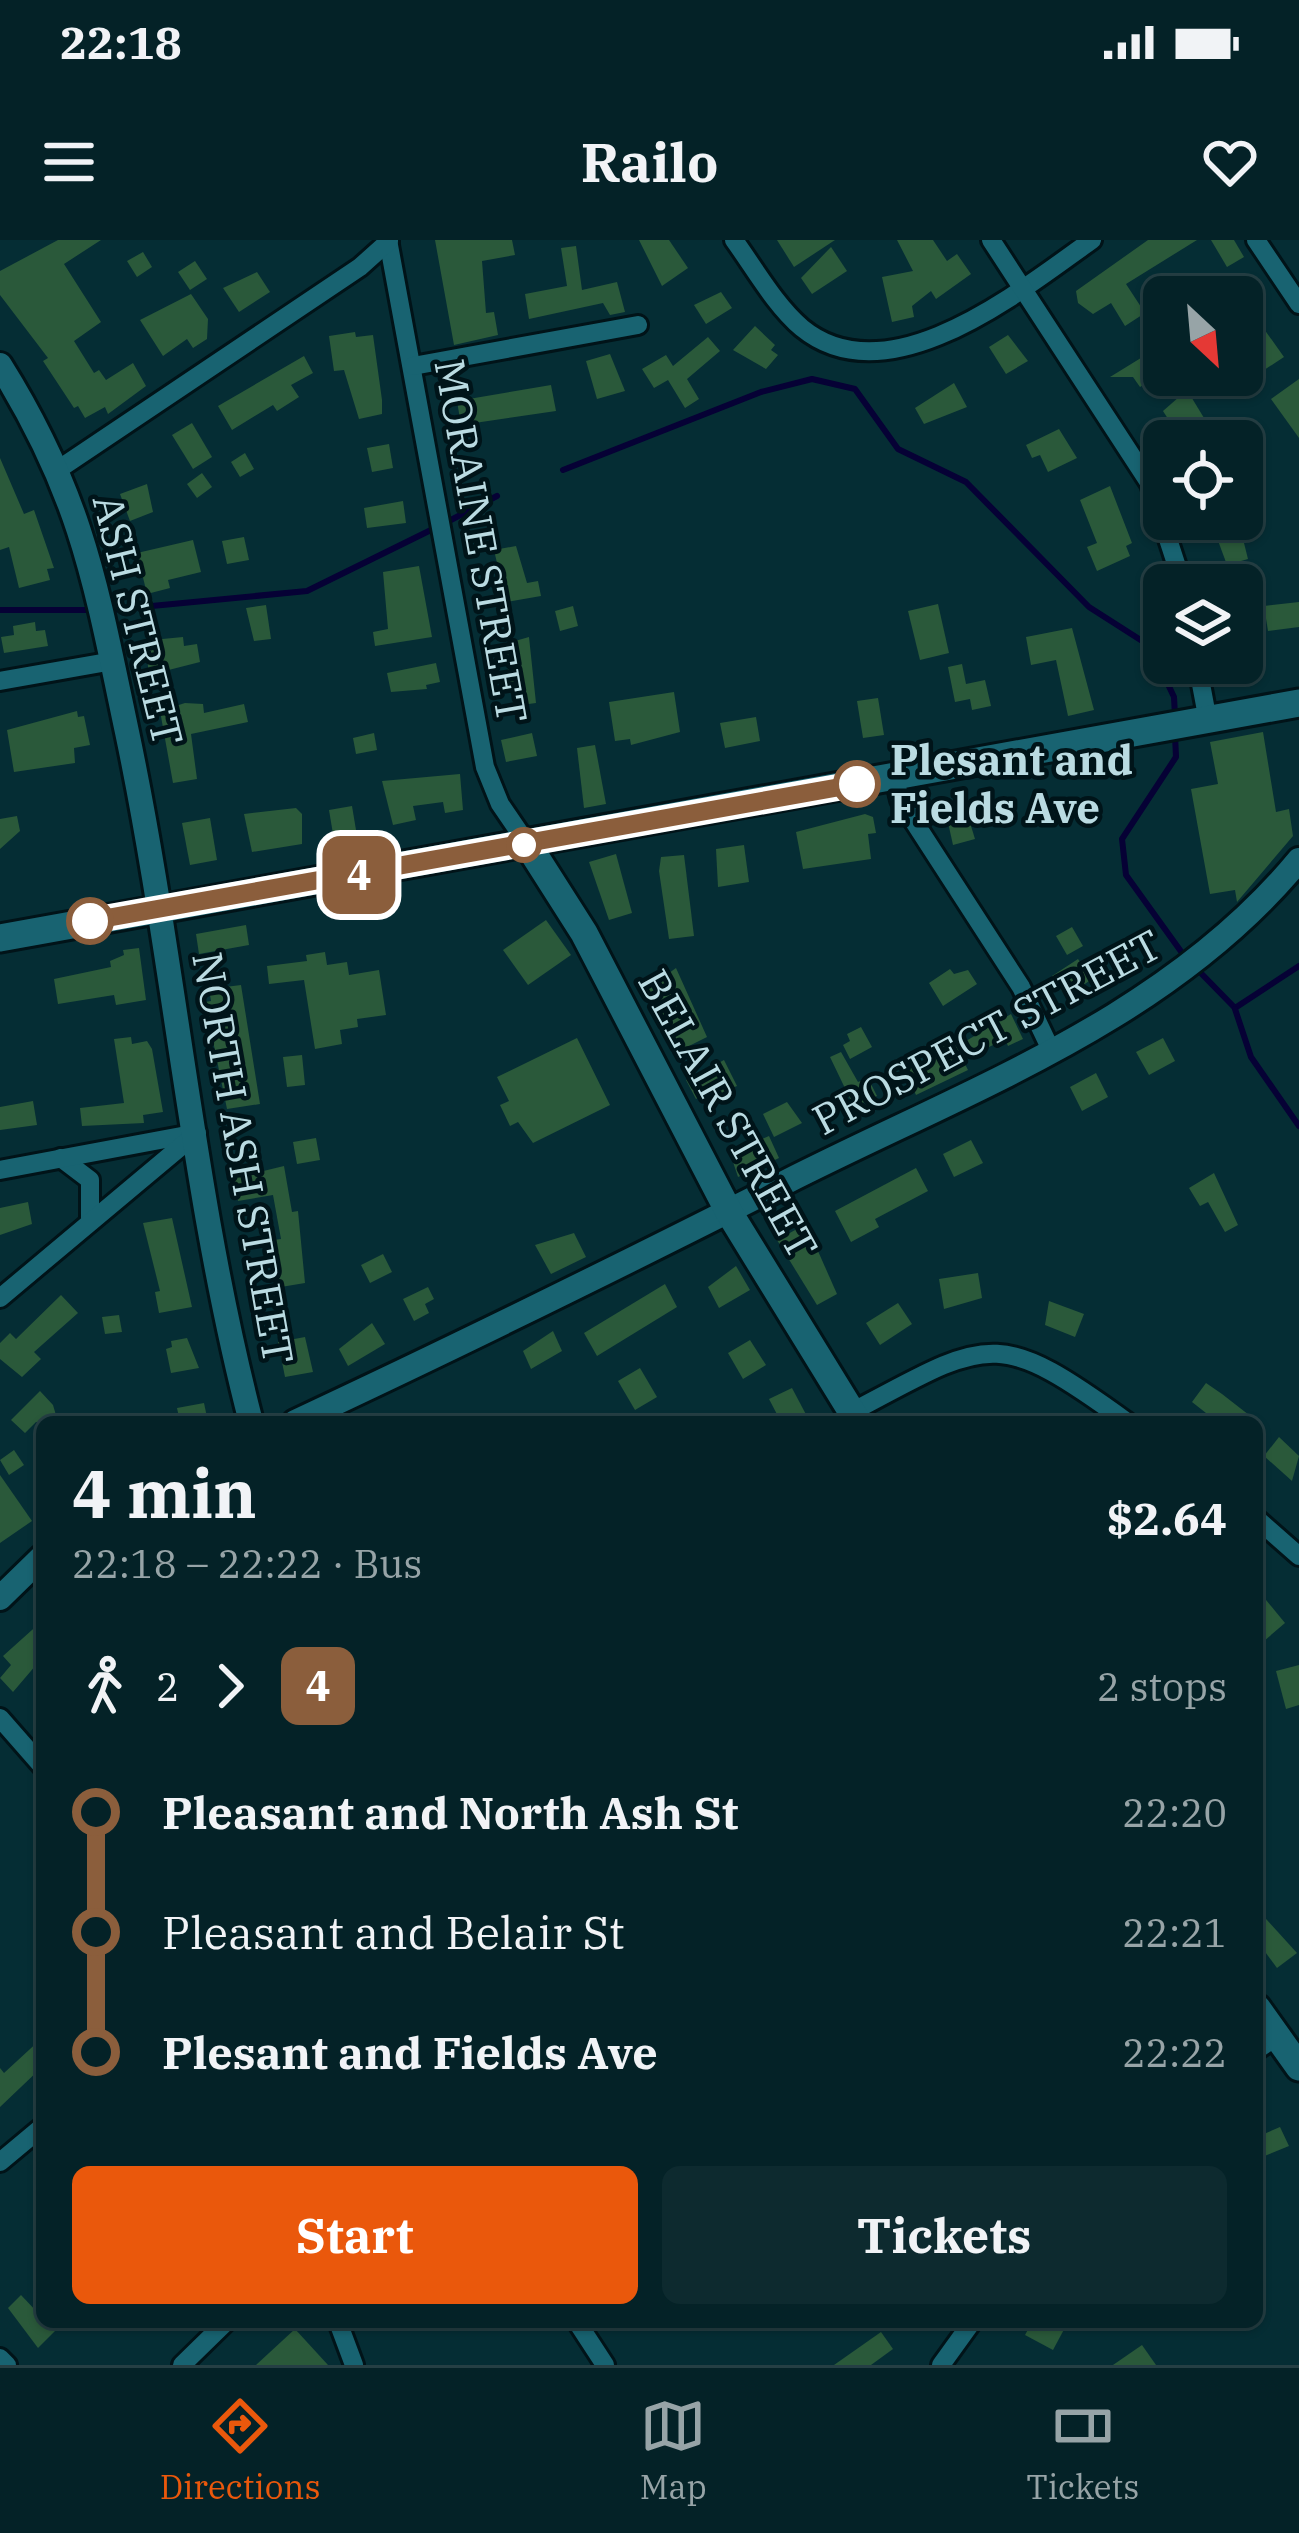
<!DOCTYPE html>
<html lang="en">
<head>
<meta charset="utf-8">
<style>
	body { margin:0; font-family:"IBM Plex Serif",serif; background:#0d2a2f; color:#f1f3f6; height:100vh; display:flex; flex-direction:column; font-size:45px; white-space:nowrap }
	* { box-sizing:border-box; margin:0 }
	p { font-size:39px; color:#97a4a7 }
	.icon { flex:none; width:66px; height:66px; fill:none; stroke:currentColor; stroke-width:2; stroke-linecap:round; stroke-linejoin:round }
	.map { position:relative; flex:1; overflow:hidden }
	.drawer { position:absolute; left:36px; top:1176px; width:1227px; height:912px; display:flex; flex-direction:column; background:#042227; border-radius:18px; box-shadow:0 3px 9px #0004,0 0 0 3px #253f44 }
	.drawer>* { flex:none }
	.badge { padding:0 24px; border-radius:18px; font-size:42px; line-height:78px }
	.needle { width:78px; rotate:154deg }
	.buttons { position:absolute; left:1143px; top:36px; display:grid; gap:24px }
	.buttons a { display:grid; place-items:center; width:120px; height:120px; border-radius:18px; background:#042227; box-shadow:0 3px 9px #0004,0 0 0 3px #253f44; font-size:60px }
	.map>.badge { position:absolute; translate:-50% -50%; box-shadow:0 0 0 6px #fff }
	.legs { display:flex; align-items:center; gap:18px; height:132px; padding:0 36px; font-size:39px }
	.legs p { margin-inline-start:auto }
	.summary { display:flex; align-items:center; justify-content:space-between; height:204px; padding:0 36px }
	h1 { font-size:66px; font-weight:700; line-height:90px }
	.cta { display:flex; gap:24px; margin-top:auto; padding:24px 36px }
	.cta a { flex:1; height:138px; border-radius:18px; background:#ea580c; color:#fff; font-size:48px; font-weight:700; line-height:138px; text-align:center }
	.cta a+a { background:#0d2a2f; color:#f1f3f6 }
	ul { padding:0 36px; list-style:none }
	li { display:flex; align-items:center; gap:42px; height:120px; font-size:45px }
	li i { display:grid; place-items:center; width:18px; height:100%; margin:0 15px; background:currentColor }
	li i::after { content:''; width:30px; height:30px; margin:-15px; border:9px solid; border-radius:50%; background:#042227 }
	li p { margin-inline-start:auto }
	li:first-child i { background:linear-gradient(#0000 50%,currentColor 0) }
	li:last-child i { background:linear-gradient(currentColor 50%,#0000 0) }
	.status { display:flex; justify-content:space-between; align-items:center; height:84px; padding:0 60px; background:#042227; direction:ltr }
	.status svg { height:33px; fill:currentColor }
	header { display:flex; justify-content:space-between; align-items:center; height:156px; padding:0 36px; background:#042227; font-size:54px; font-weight:700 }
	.tab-bar { display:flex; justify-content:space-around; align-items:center; height:168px; border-top:3px solid #253f44; background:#042227; font-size:33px; color:#97a4a7 }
	.tab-bar a { display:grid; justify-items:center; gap:6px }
	.tab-bar .selected { color:#ea580c }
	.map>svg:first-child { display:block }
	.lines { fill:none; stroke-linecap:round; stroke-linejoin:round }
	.stream { stroke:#060135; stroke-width:6 }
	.building { fill:#2a593a }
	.minor-casing { stroke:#011318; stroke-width:24 }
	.tertiary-casing { stroke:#011318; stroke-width:30 }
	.secondary-casing { stroke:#011318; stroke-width:33 }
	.minor { stroke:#186371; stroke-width:18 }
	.tertiary { stroke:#186371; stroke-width:24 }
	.secondary { stroke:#186371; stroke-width:27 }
	.line-1-casing { stroke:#fff; stroke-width:27 }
	.line-1 { stroke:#8b5e3c; stroke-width:18 }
	.stop-1-dot { fill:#fff; stroke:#8b5e3c; stroke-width:6 }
	.labels { text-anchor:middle; stroke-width:9; stroke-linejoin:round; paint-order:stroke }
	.street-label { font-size:42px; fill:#badbe2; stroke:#001419 }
	.stop-label { font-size:42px; font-weight:bold; fill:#badbe2; stroke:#001419; text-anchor:start }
</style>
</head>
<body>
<div class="status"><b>22:18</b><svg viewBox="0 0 49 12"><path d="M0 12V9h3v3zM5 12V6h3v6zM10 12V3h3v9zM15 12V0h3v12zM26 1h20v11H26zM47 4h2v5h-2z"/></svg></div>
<header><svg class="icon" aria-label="menu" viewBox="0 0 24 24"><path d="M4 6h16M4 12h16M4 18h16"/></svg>Railo<svg class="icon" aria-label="heart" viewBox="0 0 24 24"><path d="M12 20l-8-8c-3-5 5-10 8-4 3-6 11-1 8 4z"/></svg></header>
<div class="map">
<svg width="1299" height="2125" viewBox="0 0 1299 2125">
	<rect width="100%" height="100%" fill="#052d34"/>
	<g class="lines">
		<g class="stream">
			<path d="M563,230L761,152L812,139L855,149L898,209L966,242L1089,367L1150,406L1174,457L1175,476"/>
			<path d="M447,282L497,256"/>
			<path d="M0,370H97"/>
			<path d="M110,370L307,351L435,288"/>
			<path d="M1175,495L1176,517L1122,599L1126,635L1185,717"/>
			<path d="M1194,726L1235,768L1299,726"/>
			<path d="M1235,769L1251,817L1299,886"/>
		</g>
	</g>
	<g class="building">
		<path d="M58,0H101L64,24L101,82L74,101L94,133L99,130L106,140L133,123L146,146L108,174L105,167L85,178L78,166L74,168L43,121L48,118L0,55V31Z"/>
		<path d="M435,0H512L515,15L482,21L486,73L494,72L498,95L454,105Z"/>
		<path d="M639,0H669L688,28L662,46Z"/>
		<path d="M777,0H835L794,27Z"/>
		<path d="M897,0H933L947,21L957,14L971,34L936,59L931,51L912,66L914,77L892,82L882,37L913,31Z"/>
		<path d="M1148,0H1197L1126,44L1145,73L1125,86L1111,63L1093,74L1078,63L1076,51Z"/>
		<path d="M1211,0H1234L1244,17L1227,27Z"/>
		<path d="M576,6L582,50L617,42L625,72L610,75L603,63L529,79L525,54L567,46L561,8Z"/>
		<path d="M831,7L847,31L812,54L801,38Z"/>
		<path d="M143,12L152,27L137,37L127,21Z"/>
		<path d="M195,21L207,39L190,50L178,32Z"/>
		<path d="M257,32L270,52L239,72L223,48Z"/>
		<path d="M721,52L732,68L706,84L694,65Z"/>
		<path d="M191,54L208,79L207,99L193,108L187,99L163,116L140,80Z"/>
		<path d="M1242,58L1284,117L1255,136L1246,122L1254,116L1242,97Z"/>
		<path d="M755,86L775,105L771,110L778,115L766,129L733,110Z"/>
		<path d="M355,92L356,97L373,95L382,160V174L359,179L344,130L334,131L329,96Z"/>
		<path d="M1008,95L1028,121L1006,134L989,107Z"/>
		<path d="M708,97L720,111L687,139L699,159L685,168L668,140L654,148L642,129L666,115L673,126Z"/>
		<path d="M1149,113L1154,120L1159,117L1164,131L1140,147L1133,137H1110Z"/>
		<path d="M610,114L625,151L597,159L586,121Z"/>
		<path d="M304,116L313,133L291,145L299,157L277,171L273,165L232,190L218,166Z"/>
		<path d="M1299,139V198L1271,159Z"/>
		<path d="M954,143L967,167L924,184L915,168Z"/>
		<path d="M551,145L556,171L461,185L457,161Z"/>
		<path d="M1187,150L1218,201H1182L1163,171Z"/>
		<path d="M192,183L212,217L193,229L172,195Z"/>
		<path d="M1059,189L1077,218L1048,232L1040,215L1032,218L1026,205Z"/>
		<path d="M389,204L393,228L372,232L367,208Z"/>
		<path d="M245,213L254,229L240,237L231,222Z"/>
		<path d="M0,218L24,274L34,270L54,328L47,329L50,340L19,348L9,307L0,310Z"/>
		<path d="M202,233L212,247L197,258L187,244Z"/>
		<path d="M147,244L153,272L130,281L120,254Z"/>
		<path d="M1110,246L1132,303L1126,306L1130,316L1097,331L1087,307L1097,303L1080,260Z"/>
		<path d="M403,261L406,283L367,288L364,268Z"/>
		<path d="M1210,279H1238L1248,319L1227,325Z"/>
		<path d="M244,297L249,320L227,324L222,301Z"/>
		<path d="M193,300L201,332L168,340L170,348L147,354L137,313Z"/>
		<path d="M516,306L527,343L538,341L541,356L506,362L494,310Z"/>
		<path d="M419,326L432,397L375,406L373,392L388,389L383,332Z"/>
		<path d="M1299,362V387L1268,391L1264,366Z"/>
		<path d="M938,364L949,413L920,420L908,371Z"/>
		<path d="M266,365L271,399L254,401L246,368Z"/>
		<path d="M573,366L578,386L560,391L555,371Z"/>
		<path d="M35,382L36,391L45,390L48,406L4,413L1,397L14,395L13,386Z"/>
		<path d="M1072,388L1094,470L1068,476L1056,420L1031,425L1026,397Z"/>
		<path d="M183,397L184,406L197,404L200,422L149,435L146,409L152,400Z"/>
		<path d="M529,397L536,463L514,466L507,424L497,425L494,407Z"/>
		<path d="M436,423L440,442L426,445L427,449L391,452L387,433Z"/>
		<path d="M962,424L966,444L985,440L991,466L972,470L970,459L955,462L948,427Z"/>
		<path d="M674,452L680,492L631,505L630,499L615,501L609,462Z"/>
		<path d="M878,458L884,495L863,498L857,461Z"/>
		<path d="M185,463L203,464L204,473L244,464L248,482L191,494L197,539L173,543L160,471Z"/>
		<path d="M77,471L78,477L84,476L90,505L74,508L75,523L14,532L7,490Z"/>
		<path d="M756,477L760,501L725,508L720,483Z"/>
		<path d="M1263,492L1276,572L1289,569L1293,596L1237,662L1235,650L1210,654L1191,549L1218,544L1210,502Z"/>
		<path d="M374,493L377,510L356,514L353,498Z"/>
		<path d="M532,493L537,516L506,522L501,500Z"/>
		<path d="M595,505L606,564L584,568L577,508Z"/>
		<path d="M460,534L463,570L445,573L443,562L413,566L416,580L393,585L382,541Z"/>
		<path d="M964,563L975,599L953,605L945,569Z"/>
		<path d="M352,566L356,590L333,594L329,570Z"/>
		<path d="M296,568L302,574V604L252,612L244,574Z"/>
		<path d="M865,574L873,577L876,593L868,594L871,619L803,629L796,592Z"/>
		<path d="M17,576L20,591L0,609V579Z"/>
		<path d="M210,578L217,620L190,625L182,583Z"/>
		<path d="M744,605L749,642L718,647L716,609Z"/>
		<path d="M616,614L632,673L609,680L589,622Z"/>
		<path d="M684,615L694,696L669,699L659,631L661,617Z"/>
		<path d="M546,680L571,715L528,745L503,710Z"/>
		<path d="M246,685L249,705L199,714L196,694Z"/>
		<path d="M1072,687L1083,706L1067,715L1056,696Z"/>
		<path d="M139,708L146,760L116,765L114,755L58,764L54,739L111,727L110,721L124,715L123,710Z"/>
		<path d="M325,712L327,725L347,722L349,735L379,730L386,775L357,779L358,787L340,790L342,804L315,809L304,740L269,744L267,726L307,721L306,715Z"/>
		<path d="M1078,719L1092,739L1066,757L1052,736Z"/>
		<path d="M676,728L707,797L681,810L658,765L653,768L644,751Z"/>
		<path d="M950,729L954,734L968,730L977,744L943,766L929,743Z"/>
		<path d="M241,745L260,864L227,869L205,762L211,761L209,749Z"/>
		<path d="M1011,774L1023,799L1008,806L1005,799L963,820L968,830L916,855L905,831L933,817V805L950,796L956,807Z"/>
		<path d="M861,787L872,807L850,819L843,805L850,801L847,794Z"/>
		<path d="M131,797L132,804L147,801L152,809L163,872L143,875L144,883L82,886L80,868L124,863L114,799Z"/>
		<path d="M577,798L610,865L533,903L518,882L510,886L500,865L509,861L497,837Z"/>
		<path d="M1163,798L1175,821L1149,835L1136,812Z"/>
		<path d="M841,812L858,842L868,838L877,856L854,867L830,817Z"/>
		<path d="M302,815L305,845L287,847L283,817Z"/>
		<path d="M724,820L737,846L732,848L735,854L710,866L704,854L696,859L686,840Z"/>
		<path d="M1096,833L1108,857L1082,871L1070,847Z"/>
		<path d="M33,861L37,885L0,890V867Z"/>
		<path d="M787,862L802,883L774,897L763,874Z"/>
		<path d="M769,896L779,918L738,937L730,913Z"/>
		<path d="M316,898L320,920L297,924L293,902Z"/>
		<path d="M971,900L983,923L954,937L943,914Z"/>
		<path d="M284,926L292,972L298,971L305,1043L275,1048L274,1000L281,999L273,955L238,961L234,938Z"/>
		<path d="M916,928L928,951L875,979L879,987L851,1002L835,971Z"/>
		<path d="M1214,933L1238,985L1225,992L1208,962L1200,966L1189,948Z"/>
		<path d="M28,962L32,984L0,995V968Z"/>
		<path d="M172,978L192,1067L159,1073L155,1052L160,1051L143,983Z"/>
		<path d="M806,984L837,1054L817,1065L777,1000Z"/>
		<path d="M574,993L586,1017L551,1034L535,1005Z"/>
		<path d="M383,1014L392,1032L370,1043L361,1025Z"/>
		<path d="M736,1026L750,1050L719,1068L708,1047Z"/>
		<path d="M978,1033L982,1058L944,1069L939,1039Z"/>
		<path d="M665,1044L677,1067L597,1116L584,1093Z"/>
		<path d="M428,1047L434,1059L425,1064L429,1073L414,1081L403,1059Z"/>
		<path d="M61,1055L78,1073L34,1112L41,1119L22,1137L0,1119V1103L10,1093L16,1099Z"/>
		<path d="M1049,1061L1084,1074L1075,1097L1045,1085Z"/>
		<path d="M898,1063L912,1084L880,1105L866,1083Z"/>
		<path d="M119,1075L122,1092L105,1094L102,1077Z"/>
		<path d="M372,1083L385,1104L348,1126L339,1109Z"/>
		<path d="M553,1091L562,1111L531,1129L523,1111Z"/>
		<path d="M305,1097L313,1132L285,1137L278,1102Z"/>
		<path d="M187,1098L199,1128L171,1133L166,1109L172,1107L171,1101Z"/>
		<path d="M750,1100L766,1125L743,1139L728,1113Z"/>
		<path d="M640,1128L657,1157L635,1170L618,1141Z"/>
		<path d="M1206,1143L1222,1154L1258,1182H1211L1204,1176L1206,1173L1192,1162Z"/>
		<path d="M792,1148L810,1182H781L769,1159Z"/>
		<path d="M40,1151L53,1165L58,1182H36L25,1193L11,1180Z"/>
		<path d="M204,1163L208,1182H180L177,1168Z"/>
		<path d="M1279,1197L1299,1216L1292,1241L1264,1216Z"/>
		<path d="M14,1210L24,1225L9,1235L0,1220Z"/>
		<path d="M0,1235L32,1281L0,1303Z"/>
		<path d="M1257,1349L1285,1383L1257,1407Z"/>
		<path d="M42,1381V1418L13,1452L0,1438L11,1425L3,1416Z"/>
		<path d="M1299,1425V1465L1286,1469L1276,1431Z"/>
		<path d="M1257,1669L1297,1713L1277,1728L1257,1701Z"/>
		<path d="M42,1798V1827L0,1867V1828L4,1833Z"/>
		<path d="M1280,1887L1289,1906L1257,1919V1897Z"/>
		<path d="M21,2055L55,2091L38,2108L8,2068Z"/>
		<path d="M1032,2082H1068L1053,2110L1025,2095Z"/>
		<path d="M295,2089L328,2125H256Z"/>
		<path d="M881,2092L893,2109L871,2125H834Z"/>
		<path d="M1142,2105L1156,2125H1113Z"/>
	</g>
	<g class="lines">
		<g class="minor-casing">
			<g id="minor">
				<path d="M388,0L485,527L500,564L528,605"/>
				<path d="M734,0C755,29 775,65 802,88C889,159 1021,50 1092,0"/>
				<path d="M991,0L1150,244L1183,345"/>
				<path d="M1256,0L1299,64"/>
				<path d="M413,126L638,85"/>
				<path d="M59,229L360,27L389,1"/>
				<path d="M1197,423L1208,481"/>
				<path d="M0,441L113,421"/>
				<path d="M895,538L900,560L1021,747L1051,810"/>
				<path d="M61,918L90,940V982"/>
				<path d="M0,930L192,894"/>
				<path d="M0,1058L197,893"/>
				<path d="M852,1172C990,1098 996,1087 1127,1182"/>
				<path d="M1257,1279L1299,1316"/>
				<path d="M0,1478L42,1526"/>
				<path d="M1257,1810L1277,1796"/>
				<path d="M0,1922L42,1887"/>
				<path d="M338,2082L354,2125"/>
				<path d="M577,2082L605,2125"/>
				<path d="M0,2118L7,2125"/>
				<path d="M182,2125L226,2082"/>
				<path d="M941,2125L972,2082"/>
			</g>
		</g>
		<g class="tertiary-casing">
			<g id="tertiary">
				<path d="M0,125C82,256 96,345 127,492C175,720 192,956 251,1182"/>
				<path d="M295,1182C460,1105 624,1024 786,942C967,850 1167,780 1299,620"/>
				<path d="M0,1358L42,1317"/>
			</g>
		</g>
		<g class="secondary-casing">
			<g id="secondary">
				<path d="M528,605L584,693L730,974L858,1182"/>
				<path d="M0,698L1299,463"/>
				<path d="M1257,1768L1299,1827"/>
			</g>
		</g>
		<use href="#minor" class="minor"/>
		<use href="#tertiary" class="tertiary"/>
		<use href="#secondary" class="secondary"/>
	</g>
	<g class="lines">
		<g class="line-1-casing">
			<path id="line-1" d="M90,681L857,544"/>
		</g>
		<use href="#line-1" class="line-1"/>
	</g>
	<g class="stop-1-dot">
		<circle cx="857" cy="544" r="21"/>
		<circle cx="524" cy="605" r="15"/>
		<circle cx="90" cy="681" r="21"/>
	</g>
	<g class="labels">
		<g class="street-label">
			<text transform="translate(481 301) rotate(80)" y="15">MORAINE STREET</text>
			<text transform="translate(138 380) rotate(76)" y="15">ASH STREET</text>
			<text transform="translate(987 792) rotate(-28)" y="15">PROSPECT STREET</text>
			<text transform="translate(728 874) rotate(61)" y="15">BELAIR STREET</text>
			<text transform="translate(243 918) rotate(80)" y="15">NORTH ASH STREET</text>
		</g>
		<g class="stop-label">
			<text x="890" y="535">Plesant and<tspan x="890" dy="48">Fields Ave</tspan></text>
		</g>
	</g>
</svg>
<div class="buttons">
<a><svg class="needle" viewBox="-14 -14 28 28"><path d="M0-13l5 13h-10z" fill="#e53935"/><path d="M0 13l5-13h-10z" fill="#97a4a7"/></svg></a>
<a><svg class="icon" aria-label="locate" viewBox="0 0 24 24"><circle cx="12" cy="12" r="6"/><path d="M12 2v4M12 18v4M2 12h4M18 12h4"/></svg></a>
<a><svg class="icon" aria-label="layers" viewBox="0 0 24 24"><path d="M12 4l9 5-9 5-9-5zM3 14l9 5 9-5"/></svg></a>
</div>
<b class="badge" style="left:359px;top:635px;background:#8b5e3c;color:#fff">4</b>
<section class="drawer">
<div class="summary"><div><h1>4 min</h1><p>22:18 – 22:22 · Bus</p></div><b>$2.64</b></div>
<div class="legs"><svg class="icon" aria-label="walk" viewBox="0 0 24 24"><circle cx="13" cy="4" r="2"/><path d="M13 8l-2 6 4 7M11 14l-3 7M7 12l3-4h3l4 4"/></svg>2<svg class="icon" aria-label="forward" viewBox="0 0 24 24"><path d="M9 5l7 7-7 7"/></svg><b class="badge" style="background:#8b5e3c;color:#fff">4</b><p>2 stops</p></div>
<ul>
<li><i style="color:#8b5e3c"></i><b>Pleasant and North Ash St</b><p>22:20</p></li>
<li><i style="color:#8b5e3c"></i><span>Pleasant and Belair St</span><p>22:21</p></li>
<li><i style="color:#8b5e3c"></i><b>Plesant and Fields Ave</b><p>22:22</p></li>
</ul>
<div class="cta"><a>Start</a><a>Tickets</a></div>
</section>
</div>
<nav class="tab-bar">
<a class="selected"><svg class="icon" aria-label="directions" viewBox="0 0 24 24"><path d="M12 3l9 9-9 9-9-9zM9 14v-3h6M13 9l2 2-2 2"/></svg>Directions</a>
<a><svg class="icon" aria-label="map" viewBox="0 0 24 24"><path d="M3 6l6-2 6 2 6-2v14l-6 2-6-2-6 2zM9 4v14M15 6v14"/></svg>Map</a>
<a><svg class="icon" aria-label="tickets" viewBox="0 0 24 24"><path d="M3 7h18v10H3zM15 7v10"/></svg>Tickets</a>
</nav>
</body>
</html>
